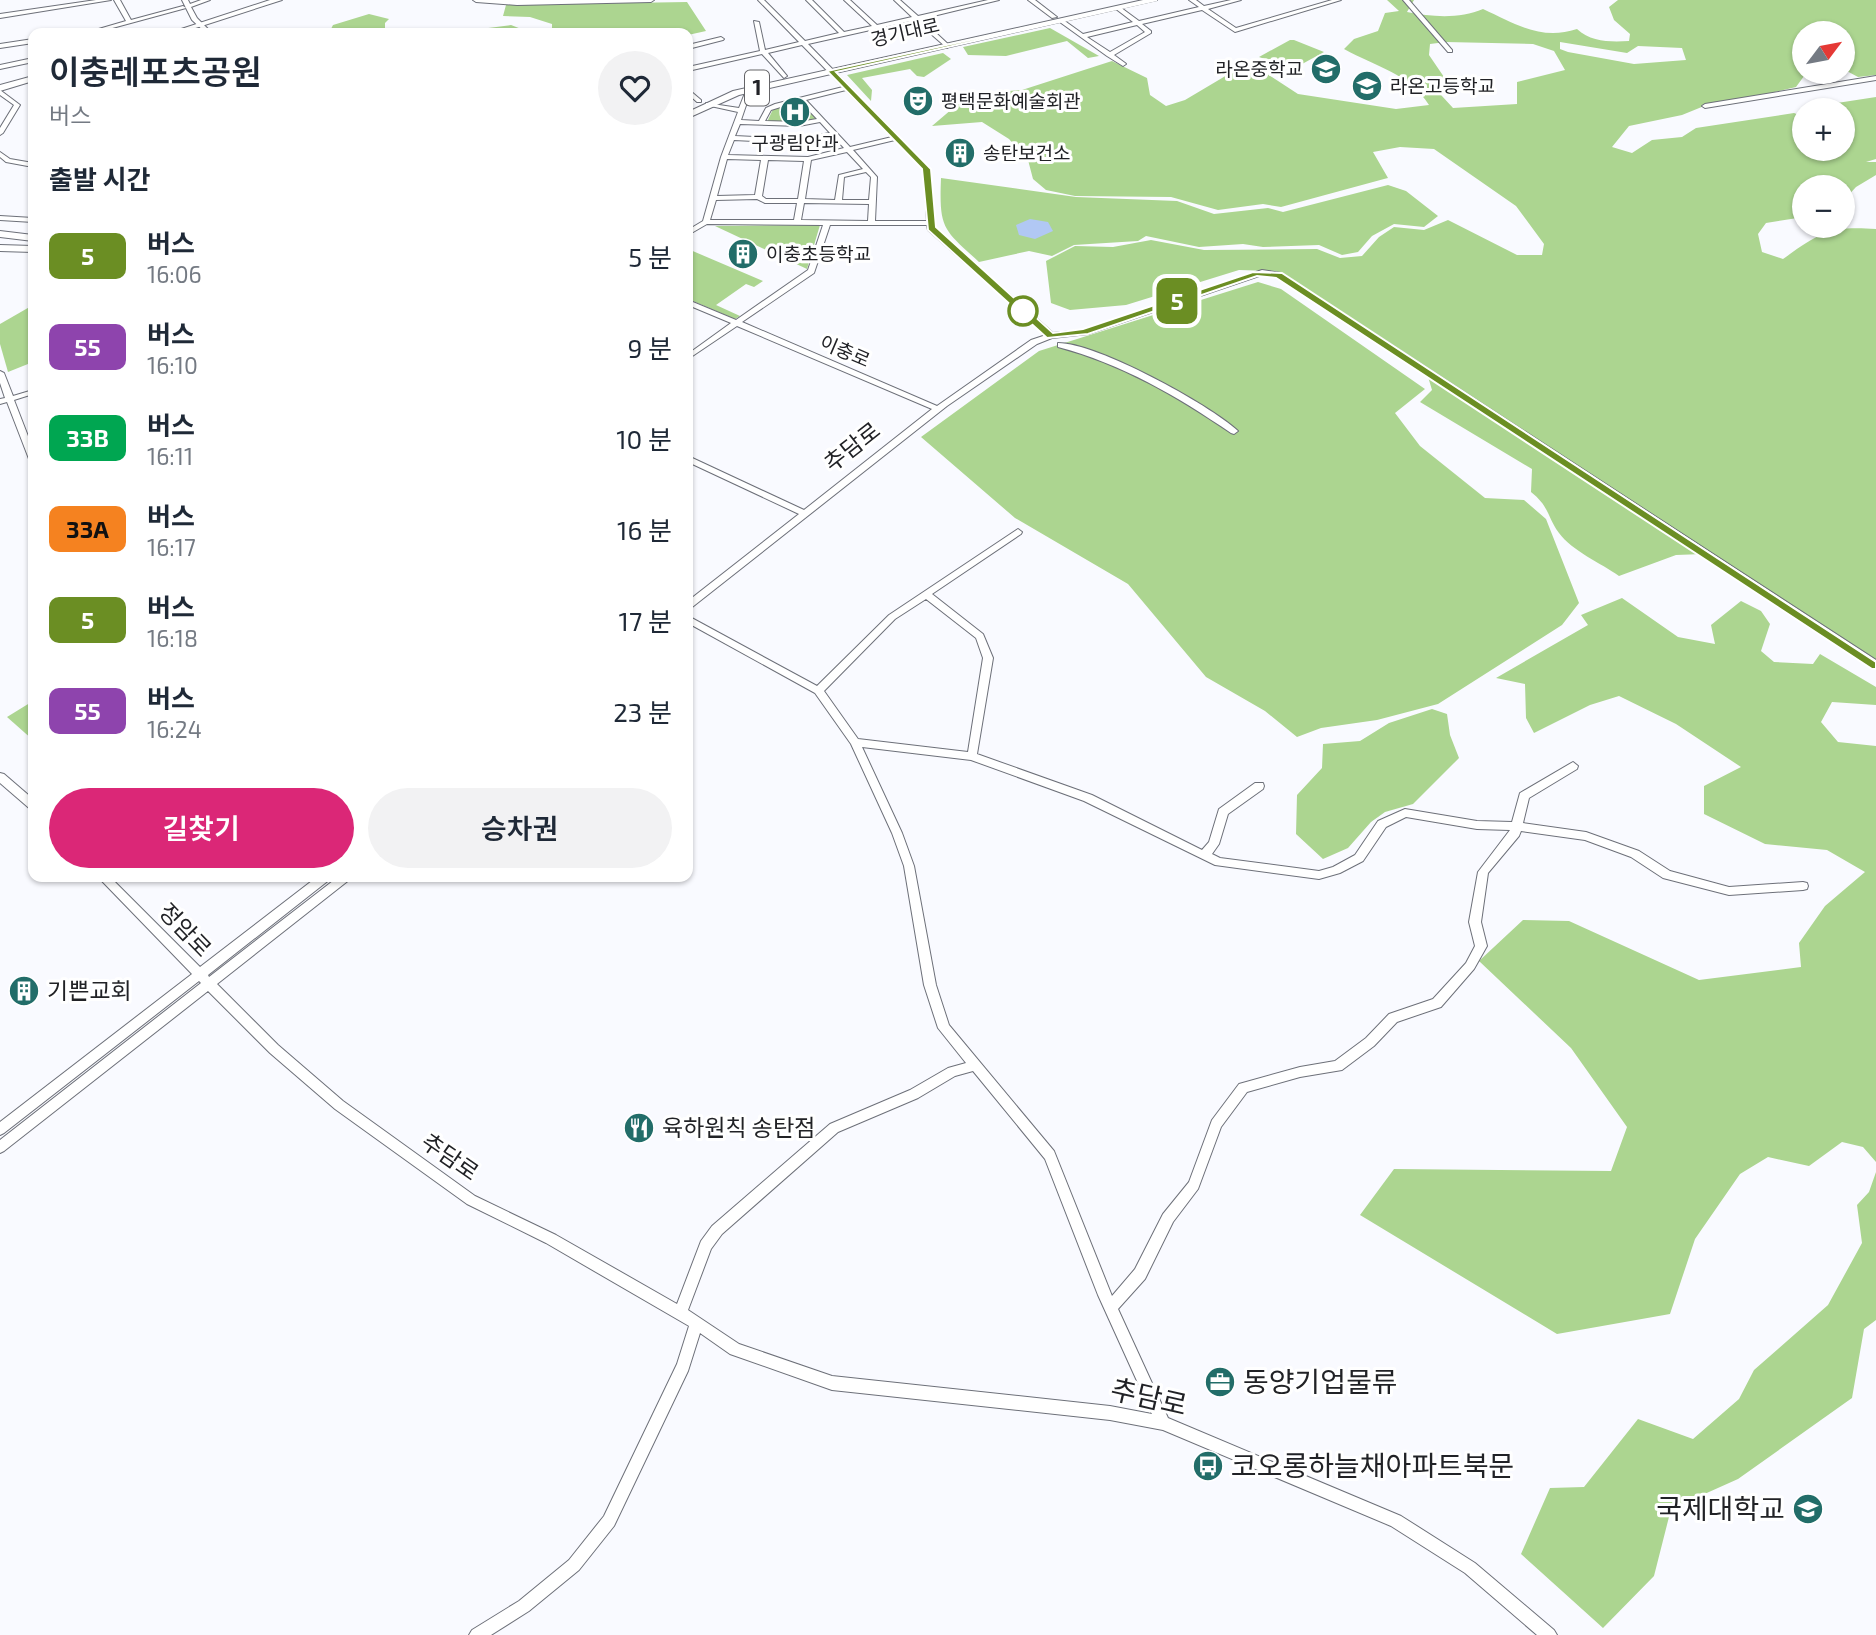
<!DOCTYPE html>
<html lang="ko">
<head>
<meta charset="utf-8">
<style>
	body { margin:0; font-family:"Exo 2","Noto Sans KR",sans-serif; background:#f2f2f3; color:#1f2937; height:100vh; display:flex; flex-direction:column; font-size:26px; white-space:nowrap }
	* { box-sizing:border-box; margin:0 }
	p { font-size:23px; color:#747a83 }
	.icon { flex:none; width:38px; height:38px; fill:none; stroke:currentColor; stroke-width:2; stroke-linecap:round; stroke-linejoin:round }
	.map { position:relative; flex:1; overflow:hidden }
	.drawer { position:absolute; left:28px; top:28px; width:665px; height:854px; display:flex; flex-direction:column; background:#fff; border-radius:14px; box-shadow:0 2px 5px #0004 }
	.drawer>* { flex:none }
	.badge { padding:0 14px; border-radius:10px; font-size:24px; line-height:46px }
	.needle { width:46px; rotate:58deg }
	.fabs { position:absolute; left:1792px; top:21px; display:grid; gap:14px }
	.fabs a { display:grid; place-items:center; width:63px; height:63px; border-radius:50%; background:#fff; box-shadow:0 2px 5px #0004; font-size:35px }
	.map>.badge { position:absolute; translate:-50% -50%; box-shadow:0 0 0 4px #fff }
	h2 { padding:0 21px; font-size:26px; line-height:63px }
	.round { display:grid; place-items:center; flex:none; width:74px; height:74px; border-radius:37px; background:#f2f2f3 }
	.headline { display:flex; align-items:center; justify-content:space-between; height:119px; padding:0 21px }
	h1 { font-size:33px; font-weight:600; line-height:52px }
	.cta { display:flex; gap:14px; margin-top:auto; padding:14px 21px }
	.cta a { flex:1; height:80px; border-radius:42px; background:#db2777; color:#fff; font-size:28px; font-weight:600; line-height:80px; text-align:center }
	.cta a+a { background:#f2f2f3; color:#1f2937 }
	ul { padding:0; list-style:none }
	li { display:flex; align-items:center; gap:21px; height:91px; padding:0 21px }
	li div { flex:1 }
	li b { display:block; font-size:26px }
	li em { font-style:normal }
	li .badge { min-width:77px; font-weight:700; text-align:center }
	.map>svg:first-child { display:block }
	.green { fill:#acd590; fill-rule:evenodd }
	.water { fill:#b1c8f4 }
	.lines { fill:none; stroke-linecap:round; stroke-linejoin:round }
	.minor-casing { stroke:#6d7079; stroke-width:2 }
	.major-casing { stroke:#6d7079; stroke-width:2 }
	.minor { fill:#fff; fill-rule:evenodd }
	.major { fill:#fff; fill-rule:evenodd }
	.line { fill:#6b8e23; stroke:#fff; stroke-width:2 }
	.stop-dot { fill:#fff; stroke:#6b8e23; stroke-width:3.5 }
	.labels { text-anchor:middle; stroke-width:6; stroke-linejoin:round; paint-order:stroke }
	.far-street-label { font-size:19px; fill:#212226; stroke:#fff }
	.far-poi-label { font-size:19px; fill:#212226; stroke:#fff; text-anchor:start }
	.shield { fill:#fff; stroke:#646467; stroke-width:2 }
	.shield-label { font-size:21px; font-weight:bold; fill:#212226 }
	.street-label { font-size:23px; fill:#212226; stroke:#fff }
	.poi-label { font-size:23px; fill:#212226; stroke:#fff; text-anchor:start }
	.near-poi-label { font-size:28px; fill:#212226; stroke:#fff; text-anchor:start }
	.near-street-label { font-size:28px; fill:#212226; stroke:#fff }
</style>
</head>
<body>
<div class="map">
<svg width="1876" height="1635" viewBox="0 0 1876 1635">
	<rect width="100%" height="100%" fill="#f9faff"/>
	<g class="green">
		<path d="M1387,0H1414L1407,12C1432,17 1460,19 1483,9C1516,24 1541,41 1577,29C1591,42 1610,42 1629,41L1630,34L1614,20L1609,7L1618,0H1876V75L1858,77L1843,69V33H1804V72H1807L1796,87L1733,102H1714L1682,115L1629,126L1612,147L1632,153L1652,140L1682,137L1696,128L1794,113L1804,117V149H1843V110H1832L1824,105L1876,97V159L1866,162H1876V175L1856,187L1843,201V187H1804V217L1766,223L1758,234L1762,252L1783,259C1821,232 1829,226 1876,229V667L1703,554L1676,555L1619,576C1601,563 1572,551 1559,533C1547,517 1550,507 1531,492L1532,469L1420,402L1432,390L1426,370L1276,271L1239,270L1126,305L1070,310L1051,303L1046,261L1075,246L1113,247L1151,240L1204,250L1317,249L1340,258L1362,256L1379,237L1394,227L1424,230L1448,220L1517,255H1542L1544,244L1516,206L1434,149L1400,147L1373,152L1388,178L1384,179L1281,207L1263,204L1218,210L1171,197L1075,196L1046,190L1033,179L1028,160L1009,139L982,122L932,126L959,103L984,93L1022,90L1112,61L1147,78L1150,95L1166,106L1185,100L1249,62L1298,94L1396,109L1429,105C1409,73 1376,67 1344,49L1354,39L1378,31L1385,13L1399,11ZM1446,42L1533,44L1554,51L1565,70L1517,82V104L1453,108L1430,83L1444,77L1429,55L1430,44ZM1560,42L1627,53L1638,46L1682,48L1686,60L1634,64L1568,52L1560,49Z"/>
		<path d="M687,2L706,31L688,35L449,33L511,25L529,32L552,31V24L530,17L503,16L506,5Z"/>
		<path d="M369,14L389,19L385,23V33H329L333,25Z"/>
		<path d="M1050,28L1099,56L1088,58L1067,41L1006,56L968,55L963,47Z"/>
		<path d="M1290,40H1294L1324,52L1293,69L1259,57Z"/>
		<path d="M943,53L951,59L924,77L917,76L910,69L862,78L872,90L871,101L847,75Z"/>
		<path d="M801,100L818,119L800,123L767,122L774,107Z"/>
		<path d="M941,178L1076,197L1177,201L1214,214L1268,208L1283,212L1388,185L1406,191L1438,216L1424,227L1394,224L1372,236L1358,252L1342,255L1319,245L1263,247L1243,244L1199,247L1146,236L1138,241L1074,245L1052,256L1029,251L979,262C943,229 939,229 941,178Z"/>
		<path d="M820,225L807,269L715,226Z"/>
		<path d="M688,249L763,281L754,287L746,284L716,305L740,316L735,319L688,299Z"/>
		<path d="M1258,282L1281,289L1425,389L1395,413L1420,446L1485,498L1524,500L1546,519L1579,603L1562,625L1438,704L1377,720L1321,728L1297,737L1265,711L1206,677L1128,584L1015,518L921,437L1039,351Z"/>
		<path d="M33,305V362L8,372L0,344V324Z"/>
		<path d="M1622,598L1678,637L1715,644L1711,625L1741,601L1761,611L1770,624L1761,651L1774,662L1813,664L1820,654L1876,687V705L1832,702L1821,722L1838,742L1876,746V1162L1863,1147L1842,1142L1809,1166L1768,1157L1740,1174L1695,1239L1670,1314L1557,1334L1360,1215L1394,1169L1611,1171L1627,1127L1571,1048L1479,961L1523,920L1569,921L1699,980L1801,967L1799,943L1825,906L1865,872L1827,850L1765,844L1704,814V786L1741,767L1676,724L1619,696L1590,705L1534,733L1526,718L1525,684L1496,678L1588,625L1581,615Z"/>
		<path d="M33,701V740L7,717Z"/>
		<path d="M1432,709L1447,714L1450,735L1459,758L1413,804L1385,812L1371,822L1348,848L1323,859L1296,834L1297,795L1322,768L1323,744L1360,741L1389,723Z"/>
		<path d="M1876,1172V1320L1864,1329L1852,1398L1738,1479L1671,1509L1654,1576L1603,1628L1521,1554L1550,1488L1584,1487L1638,1419L1693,1439L1739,1399L1754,1370L1828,1305L1862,1243L1857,1205L1869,1192Z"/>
	</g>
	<path class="water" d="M1030,219L1048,222L1053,231L1035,239L1019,235L1016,225Z"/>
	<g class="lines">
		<g class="minor-casing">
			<g id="minor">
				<path d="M96,0H111L0,18V14Z"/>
				<path d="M114,0H120L131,20L183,6L186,8L182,0H188L190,4L201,0H210L191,7L197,18L212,33H206L192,20L186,8L94,33H85L126,21Z"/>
				<path d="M473,0H654L651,2L517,5L476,2Z"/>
				<path d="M758,0H764L805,41L839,33L806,0H812L844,32L872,26L844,0H850L877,25L912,17L894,0H900L918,16L988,0H999L921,19L949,45L950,46L947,48L915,20L808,44L929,168L934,227L1053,333L1084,330L1262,270L1281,273L1876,660V668L1351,325L1276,277L1265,274L1088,334L1052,338L1037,344L947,406L691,608L688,609V601L799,514L688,462V456L804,510L932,409L737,326L688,359V354L731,323L688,305V300L736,320L808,270L823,225L707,224L688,235V230L703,221L721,157L738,112L706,105V103L739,108L749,83L754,82L741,120L759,121L766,108L775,104L843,87L802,45L768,53L787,76L784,78L762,54L688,71V67L760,51L754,21L759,22L765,50L799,42ZM846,90L892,137L850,147L806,100ZM800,101L817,119L799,122L765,121L771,110ZM820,122L830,133L797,139L735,136L740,124L799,126ZM833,136L844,148L808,157L728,155L734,140L797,143ZM895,140L924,169L927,221H875L877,177L853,150ZM847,152L863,169L839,175L835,200L805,199L811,160ZM727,159L761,160L755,195L717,196ZM768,160L804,161L798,199H766L762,196ZM866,172L871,177L869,200H842L844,177ZM757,199L765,203H797L794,220H710L716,200ZM804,203L869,204L868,221L801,220ZM830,225H927L928,230L1046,335L1031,340L937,406L742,322L814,273Z"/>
				<path d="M1028,0H1035L1057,17L1052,18Z"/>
				<path d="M1189,0H1196L1204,6L1231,0H1241L1208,9L1236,28L1332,0H1341L1235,32L1202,10L1142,24L1151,31V33L1114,55L1125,63L1126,64L1123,66L1107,56L1057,20L1062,19L1083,34L1133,22L1116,9V7H1120L1139,21L1199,7ZM1137,25L1145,32L1110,52L1087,37Z"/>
				<path d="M1403,0H1409L1452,50V52H1448Z"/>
				<path d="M721,37L724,39L723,40L688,49V45Z"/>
				<path d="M33,39V43L0,48V44Z"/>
				<path d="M33,58V62L0,69V65Z"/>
				<path d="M1876,76V80L1705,108L1702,106L1705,104Z"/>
				<path d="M688,89L701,100V102H697L688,94Z"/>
				<path d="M0,90L20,105L3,133L0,135V128L14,105L0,95Z"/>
				<path d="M0,152L10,159L33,163V167L6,162L0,157Z"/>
				<path d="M0,216L33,218V222L0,220Z"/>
				<path d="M1058,343C1097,343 1209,404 1238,431L1234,434L1231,433C1177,396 1122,364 1058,347Z"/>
				<path d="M0,371L4,373L13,396L33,390V394L14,400L33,449V462L29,459L7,402L0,404V399L5,398L0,383Z"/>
				<path d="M1018,529L1022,532L1021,534L932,594L983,634L993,658L977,754L1092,795L1202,850L1209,842L1219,809L1255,783H1263L1264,786L1263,789L1228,814L1219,844L1212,854L1220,858L1319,871L1333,867L1355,855L1378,821L1405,809L1477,821L1512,822L1520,793L1573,762L1578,766L1577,769L1529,798L1523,823L1586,832L1639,851L1670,871L1729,887L1803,882L1807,883L1808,886L1807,889L1803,890L1729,895L1663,878L1631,857L1585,840L1521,831L1519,836L1488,873L1481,922L1487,946L1474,969L1441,1007L1397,1022L1374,1046L1342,1070L1300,1077L1247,1092L1221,1127L1198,1189L1173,1222L1145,1279L1118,1309L1168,1418L1401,1516L1475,1563L1554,1630L1557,1635H1537L1465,1573L1391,1526L1163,1430L1110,1420L832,1390L730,1354L700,1333L688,1371L614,1526L579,1570L529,1611L491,1635H469L472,1630L519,1601L569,1560L604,1516L677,1364L689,1326L546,1243L467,1204L335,1109L270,1053L208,991L4,1151L0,1153V1140L201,983L199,981L4,1133L0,1135V1122L192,974L98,877H110L200,967L317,877H330L329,880L208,975L209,977L338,877H350L349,880L217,984L278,1045L343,1101L475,1196L556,1235L677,1304L701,1241L712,1226L830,1124L910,1090L948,1068L966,1063L938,1028L924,985L904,866L892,833L851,744L815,693L688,623V616L817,686L889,615ZM926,599L976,638L983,658L968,752L858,739L824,691L895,619ZM862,747L971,760L1084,801L1215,865L1319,879L1340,873L1363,861L1386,827L1406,817L1477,829L1510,830L1478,872L1469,922L1475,946L1466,963L1433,999L1389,1014L1366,1038L1335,1061L1300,1067L1239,1084L1212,1120L1189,1182L1163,1214L1135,1269L1112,1296L1054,1151L949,1025L936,985L914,866L902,833ZM973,1071L1045,1159L1098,1295L1152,1414L1110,1406L832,1376L739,1344L688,1310L711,1249L722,1234L838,1132L918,1098L955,1076Z"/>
				<path d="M0,773L4,774L33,799V809L29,808L0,783Z"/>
			</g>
		</g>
		<g class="major-casing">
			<g id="major">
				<path d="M270,0H282L180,33H169Z"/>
				<path d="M1143,0H1157L739,95L688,118V112L733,91Z"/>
				<path d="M33,76V81L0,91V85Z"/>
				<path d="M0,231L33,235V241L0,237Z"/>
				<path d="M0,245L33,246V252L0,251Z"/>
			</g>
		</g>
		<use href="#minor" class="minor"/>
		<use href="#major" class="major"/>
	</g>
	<path class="line" d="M1157,0L836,72L931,169L936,227L1053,333L1083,329L1253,272L1282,273L1876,662V669H1872L1276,278L1257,276L1088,334L1047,338L928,230L922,169L827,71L1153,0Z"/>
	<defs>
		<g id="school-disc" transform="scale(1.575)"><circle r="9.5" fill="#226d69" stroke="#fff"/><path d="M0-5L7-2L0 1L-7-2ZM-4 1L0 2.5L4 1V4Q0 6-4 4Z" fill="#fff"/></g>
		<g id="theatre-disc" transform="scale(1.575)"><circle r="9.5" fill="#226d69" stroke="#fff"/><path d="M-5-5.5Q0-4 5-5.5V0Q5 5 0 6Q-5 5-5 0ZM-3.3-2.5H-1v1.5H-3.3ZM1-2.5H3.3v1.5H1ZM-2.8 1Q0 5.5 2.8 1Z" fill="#fff"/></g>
		<g id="hospital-disc" transform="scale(1.575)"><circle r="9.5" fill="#226d69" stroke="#fff"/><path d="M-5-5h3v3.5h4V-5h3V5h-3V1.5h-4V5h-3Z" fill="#fff"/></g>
		<g id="building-disc" transform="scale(1.575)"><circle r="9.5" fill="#226d69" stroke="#fff"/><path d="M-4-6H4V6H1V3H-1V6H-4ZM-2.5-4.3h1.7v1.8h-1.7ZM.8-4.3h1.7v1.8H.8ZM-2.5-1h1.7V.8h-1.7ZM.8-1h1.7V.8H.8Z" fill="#fff"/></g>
		<g id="restaurant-disc" transform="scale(1.575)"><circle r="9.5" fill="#226d69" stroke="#fff"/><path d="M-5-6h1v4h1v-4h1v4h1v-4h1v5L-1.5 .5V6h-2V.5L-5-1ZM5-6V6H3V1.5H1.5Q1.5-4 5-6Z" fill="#fff"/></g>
		<g id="office-disc" transform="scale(1.575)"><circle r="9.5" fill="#226d69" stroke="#fff"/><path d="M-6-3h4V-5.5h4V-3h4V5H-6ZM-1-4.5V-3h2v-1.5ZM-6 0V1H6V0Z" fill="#fff"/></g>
		<g id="bus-disc" transform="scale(1.575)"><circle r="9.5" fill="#226d69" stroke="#fff"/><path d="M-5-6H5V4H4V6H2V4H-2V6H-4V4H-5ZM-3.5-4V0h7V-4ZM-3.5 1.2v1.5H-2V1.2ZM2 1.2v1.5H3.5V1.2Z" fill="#fff"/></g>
		<g id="university-disc" transform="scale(1.575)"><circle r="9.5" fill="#226d69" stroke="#fff"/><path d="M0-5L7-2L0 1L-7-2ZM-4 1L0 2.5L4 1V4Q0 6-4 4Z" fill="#fff"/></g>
	</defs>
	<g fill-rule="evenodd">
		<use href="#school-disc" x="1326" y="69"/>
		<use href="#school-disc" x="1367" y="86"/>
		<use href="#theatre-disc" x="918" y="101"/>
		<use href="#hospital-disc" x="795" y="112"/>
		<use href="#building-disc" x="960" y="153"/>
		<use href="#building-disc" x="743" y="254"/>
		<use href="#building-disc" x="24" y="991"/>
		<use href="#restaurant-disc" x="639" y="1128"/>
		<use href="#office-disc" x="1220" y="1382"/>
		<use href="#bus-disc" x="1208" y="1466"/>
		<use href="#university-disc" x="1808" y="1509"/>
	</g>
	<circle class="stop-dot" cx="1023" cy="311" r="14"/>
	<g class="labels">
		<g class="far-street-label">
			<text transform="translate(905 32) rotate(-13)" y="7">경기대로</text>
			<text transform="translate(845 351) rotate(23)" y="7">이충로</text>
		</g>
		<g class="far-poi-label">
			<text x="1303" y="76" text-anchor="end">라온중학교</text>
			<text x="1390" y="93">라온고등학교</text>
			<text x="941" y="108">평택문화예술회관</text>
			<text x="795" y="150" text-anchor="middle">구광림안과</text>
			<text x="983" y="160">송탄보건소</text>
			<text x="766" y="261">이충초등학교</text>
		</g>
		<rect class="shield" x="745" y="70.5" width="24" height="35" rx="5"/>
		<g class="shield-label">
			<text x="757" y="95">1</text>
		</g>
		<g class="street-label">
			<text transform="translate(852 447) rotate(-38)" y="8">추담로</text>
			<text transform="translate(185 930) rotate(46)" y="8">정암로</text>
			<text transform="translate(450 1157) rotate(35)" y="8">추담로</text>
		</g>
		<g class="poi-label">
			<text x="47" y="999">기쁜교회</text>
			<text x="662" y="1136">육하원칙 송탄점</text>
		</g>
		<g class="near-poi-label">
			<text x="1243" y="1392">동양기업물류</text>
			<text x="1231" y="1476">코오롱하늘채아파트북문</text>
			<text x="1785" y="1519" text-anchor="end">국제대학교</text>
		</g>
		<g class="near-street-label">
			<text transform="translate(1149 1397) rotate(13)" y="10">추담로</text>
		</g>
	</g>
</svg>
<div class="fabs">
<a><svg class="needle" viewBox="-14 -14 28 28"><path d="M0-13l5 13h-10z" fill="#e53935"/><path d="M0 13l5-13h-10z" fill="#747a83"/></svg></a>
<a>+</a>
<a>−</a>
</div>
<b class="badge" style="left:1177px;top:301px;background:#6b8e23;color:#fff">5</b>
<section class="drawer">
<div class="headline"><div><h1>이충레포츠공원</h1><p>버스</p></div><a class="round"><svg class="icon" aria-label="heart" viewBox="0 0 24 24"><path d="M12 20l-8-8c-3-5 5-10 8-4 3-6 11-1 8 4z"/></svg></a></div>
<h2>출발 시간</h2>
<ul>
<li><span class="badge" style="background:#6b8e23;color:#fff">5</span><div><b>버스</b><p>16:06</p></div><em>5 분</em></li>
<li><span class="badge" style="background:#8e44ad;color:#fff">55</span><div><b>버스</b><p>16:10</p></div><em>9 분</em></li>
<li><span class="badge" style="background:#00a651;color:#fff">33B</span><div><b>버스</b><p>16:11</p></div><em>10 분</em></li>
<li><span class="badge" style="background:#f58220;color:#111">33A</span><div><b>버스</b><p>16:17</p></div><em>16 분</em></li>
<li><span class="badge" style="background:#6b8e23;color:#fff">5</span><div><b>버스</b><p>16:18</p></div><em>17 분</em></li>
<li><span class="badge" style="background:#8e44ad;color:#fff">55</span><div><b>버스</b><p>16:24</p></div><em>23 분</em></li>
</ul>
<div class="cta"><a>길찾기</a><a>승차권</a></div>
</section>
</div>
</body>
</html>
